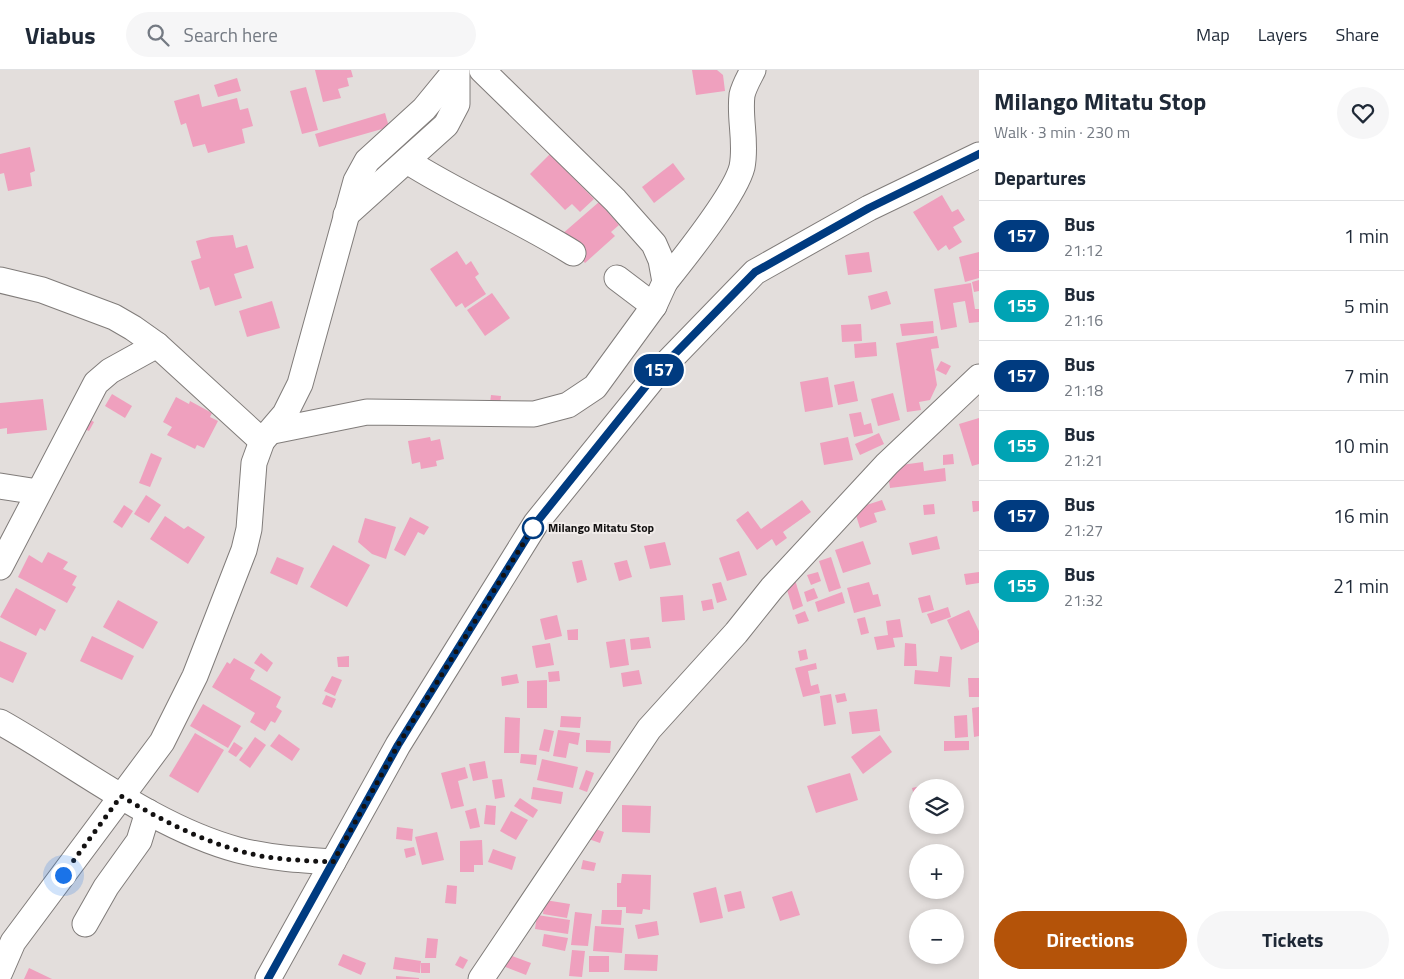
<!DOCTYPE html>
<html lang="en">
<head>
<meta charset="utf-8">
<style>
	body { margin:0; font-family:"Titillium Web",sans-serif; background:#f6f6f7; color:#1f2937; height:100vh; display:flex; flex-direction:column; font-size:19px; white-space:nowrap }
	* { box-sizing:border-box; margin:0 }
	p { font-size:16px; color:#747a83 }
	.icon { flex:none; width:28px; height:28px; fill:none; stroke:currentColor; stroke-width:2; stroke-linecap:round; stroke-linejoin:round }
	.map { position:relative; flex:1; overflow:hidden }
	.side { display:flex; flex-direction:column; background:#fff; width:425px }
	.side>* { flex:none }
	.badge { padding:0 10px; border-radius:16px; font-size:18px; line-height:32px }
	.buttons { position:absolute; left:909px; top:709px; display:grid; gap:10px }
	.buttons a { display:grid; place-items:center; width:55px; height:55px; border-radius:50%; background:#fff; box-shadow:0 2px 8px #0003; font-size:25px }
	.you { position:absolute; width:25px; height:25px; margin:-12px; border:4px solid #fff; border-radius:50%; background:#1a73e8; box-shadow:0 0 0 8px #1a73e833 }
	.map>.badge { position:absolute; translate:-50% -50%; box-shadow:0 0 0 2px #fff }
	h2 { padding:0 15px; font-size:19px; line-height:45px }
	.round { display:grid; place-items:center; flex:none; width:52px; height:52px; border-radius:26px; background:#f6f6f7 }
	.summary { display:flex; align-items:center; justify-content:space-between; height:85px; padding:0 15px }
	h1 { font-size:24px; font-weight:700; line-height:38px }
	.primary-button { display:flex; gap:10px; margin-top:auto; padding:10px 15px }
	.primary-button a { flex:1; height:58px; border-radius:30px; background:#b45309; color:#fff; font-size:20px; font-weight:700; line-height:58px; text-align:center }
	.primary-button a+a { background:#f6f6f7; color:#1f2937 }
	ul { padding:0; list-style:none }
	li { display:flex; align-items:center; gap:15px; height:70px; padding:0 15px; border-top:1px solid #e0e1e3 }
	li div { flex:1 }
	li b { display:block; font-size:19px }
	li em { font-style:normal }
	li .badge { min-width:55px; font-weight:700; text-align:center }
	header { display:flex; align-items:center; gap:30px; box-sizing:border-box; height:70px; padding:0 25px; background:#fff; border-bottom:1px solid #e0e1e3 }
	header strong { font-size:24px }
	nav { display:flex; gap:28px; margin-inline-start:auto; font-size:18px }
	.search { width:350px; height:45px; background:#f6f6f7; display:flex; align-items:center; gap:12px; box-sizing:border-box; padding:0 18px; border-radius:28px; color:#747a83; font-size:19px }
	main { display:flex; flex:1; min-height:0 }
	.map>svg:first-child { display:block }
	.building { fill:#efa0be }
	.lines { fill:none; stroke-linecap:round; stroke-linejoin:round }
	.minor-casing { stroke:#807c7a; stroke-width:27 }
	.minor { stroke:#fff; stroke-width:25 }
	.line-casing { stroke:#fff; stroke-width:11 }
	.line { stroke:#003b80; stroke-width:8 }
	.walk { stroke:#131111; stroke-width:5; stroke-dasharray:0 9 }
	.stop-dot { fill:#fff; stroke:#003b80; stroke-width:2.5 }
	.labels { text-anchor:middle; stroke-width:4; stroke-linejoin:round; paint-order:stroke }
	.stop-label { font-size:12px; font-weight:bold; fill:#131111; stroke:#f0ebe9; text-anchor:start }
</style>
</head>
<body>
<header>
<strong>Viabus</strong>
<div class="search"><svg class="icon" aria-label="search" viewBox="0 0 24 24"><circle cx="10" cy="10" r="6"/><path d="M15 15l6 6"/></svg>Search here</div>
<nav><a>Map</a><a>Layers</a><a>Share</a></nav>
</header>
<main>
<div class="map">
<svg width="979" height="909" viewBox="0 0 979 909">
	<rect width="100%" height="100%" fill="#e3dedc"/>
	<g class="building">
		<path d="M315,0H351L353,7L347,8L349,16L338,19L341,28L323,32Z"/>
		<path d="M692,0H717L723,5L725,21L696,25Z"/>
		<path d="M237,8L241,21L218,27L214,15Z"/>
		<path d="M306,17L318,60L302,64L290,21Z"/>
		<path d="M199,24L202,37L237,28L240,40L248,38L253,56L242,59L245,73L208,83L205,74L193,77L186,53L181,55L174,31Z"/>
		<path d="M385,43L389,57L319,77L315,64Z"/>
		<path d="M30,77L35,101L30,103L32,116L8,121L4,103L0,104V84Z"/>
		<path d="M550,84L594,129L580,142L572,134L565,140L530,104Z"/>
		<path d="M673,93L685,109L654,133L642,117Z"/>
		<path d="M942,125L952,142L958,139L965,150L953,157L962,172L949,180L946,175L938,181L913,142Z"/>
		<path d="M599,132L619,155L611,162L615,166L585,193L561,165Z"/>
		<path d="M233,165L236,178L247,175L254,198L234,204L242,228L215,236L209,217L200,220L191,191L201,188L196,171L211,167Z"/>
		<path d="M457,181L466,195L471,191L479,204L475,207L486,224L465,238L462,233L456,237L430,199Z"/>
		<path d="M869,182L872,202L848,205L845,185Z"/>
		<path d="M979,182V208L965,212L959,187Z"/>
		<path d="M979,210V221L974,222L972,212Z"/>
		<path d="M971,213L975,239H979V252L969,253L965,231L953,233L957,257L941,260L934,219Z"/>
		<path d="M887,221L891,234L871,240L868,226Z"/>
		<path d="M492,223L510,248L485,266L467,240Z"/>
		<path d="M272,231L280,258L247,267L239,241Z"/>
		<path d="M933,251L934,263L902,266L900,254Z"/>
		<path d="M861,254L862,271L842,272L841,255Z"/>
		<path d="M937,266L939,278L931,279L937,315L930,330L919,332L921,340L907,342L896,273Z"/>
		<path d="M876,272L877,286L855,288L854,274Z"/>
		<path d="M941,291L951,296L946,305L936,300Z"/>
		<path d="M828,307L833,337L805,342L800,312Z"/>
		<path d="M854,311L858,331L838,335L834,315Z"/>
		<path d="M893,323L900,350L878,356L871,329Z"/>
		<path d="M112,324L132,336L125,348L105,336Z"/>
		<path d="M491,325L501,326L499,342L489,341Z"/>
		<path d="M176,327L189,334L190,331L212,343L210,347L218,351L204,378L197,375L195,379L167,365L172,357L163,352Z"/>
		<path d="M43,329L47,360L7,364V358L0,359V333Z"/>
		<path d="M861,342L864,355L871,353L873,363L854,367L849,344Z"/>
		<path d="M85,347L94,352L89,361L80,357Z"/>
		<path d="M979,348V394L972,396L959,354Z"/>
		<path d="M879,363L884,374L860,385L855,374Z"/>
		<path d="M430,367L431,371L440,369L444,389L436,391L437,396L421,399L420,392L412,394L408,371Z"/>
		<path d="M848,367L853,390L824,395L820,373Z"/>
		<path d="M151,383L162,388L150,417L139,413Z"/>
		<path d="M953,384L954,394L943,395V385Z"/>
		<path d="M923,392L924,401L945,398L946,411L890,418L887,397Z"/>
		<path d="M146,425L161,435L149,453L134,444Z"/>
		<path d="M802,430L811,442L783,462L787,468L776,476L772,469L757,480L736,450L748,441L761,459Z"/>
		<path d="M882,430L886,440L874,443L877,452L860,458L854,439Z"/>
		<path d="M972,431H979V441L973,442Z"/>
		<path d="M934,434L935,444L924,445L923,435Z"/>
		<path d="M124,435L133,441L122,458L113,452Z"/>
		<path d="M165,446L184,459L188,456L205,467L188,494L150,469Z"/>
		<path d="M410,447L429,457L424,465L418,462L405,486L394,480Z"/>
		<path d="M365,448L396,457L386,489L372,484L358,472Z"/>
		<path d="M937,466L940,479L912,485L909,473Z"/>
		<path d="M863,471L871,494L843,503L835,480Z"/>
		<path d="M665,472L671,495L650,499L644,476Z"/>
		<path d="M333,475L370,495L347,537L310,517Z"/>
		<path d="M739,481L747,505L727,511L719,488Z"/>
		<path d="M48,482L68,492L63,499L77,506L72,515L76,517L67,533L18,507L29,485L42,493Z"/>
		<path d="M277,487L304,498L297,515L270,503Z"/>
		<path d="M831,487L841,518L829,522L819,491Z"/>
		<path d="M582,490L587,510L577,513L572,492Z"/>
		<path d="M627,490L632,507L619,511L614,493Z"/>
		<path d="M818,502L821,511L811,515L807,505Z"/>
		<path d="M979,502V513L966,515L964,504Z"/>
		<path d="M795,510L803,536L793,540L785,513Z"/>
		<path d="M721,512L727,530L717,533L712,514Z"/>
		<path d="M869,512L873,525L878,524L881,536L854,543L847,518Z"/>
		<path d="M16,518L56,540L45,561L40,558L36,566L0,547Z"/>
		<path d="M814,518L818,528L807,532L804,522Z"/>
		<path d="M842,522L845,533L818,542L815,532Z"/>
		<path d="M683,525L685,550L662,552L660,527Z"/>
		<path d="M930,525L934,540L922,543L918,528Z"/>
		<path d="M712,529L714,539L703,541L701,531Z"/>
		<path d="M118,530L158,552L143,579L103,557Z"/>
		<path d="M948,537L951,547L931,554L927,544Z"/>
		<path d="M969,540L979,561V572L961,580L947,550Z"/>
		<path d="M805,541L809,551L798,554L795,545Z"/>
		<path d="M557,545L562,566L545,570L540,549Z"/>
		<path d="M865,547L869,563L861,565L857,549Z"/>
		<path d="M900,549L903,567L893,568L895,577L877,580L874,567L888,565L886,551Z"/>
		<path d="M578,559V570H568L567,560Z"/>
		<path d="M92,566L134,586L122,610L80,591Z"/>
		<path d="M649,567L651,578L631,580L630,569Z"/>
		<path d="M625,569L629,595L610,598L606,572Z"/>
		<path d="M0,571L27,583L13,613L0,607Z"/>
		<path d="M550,573L554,595L536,598L532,576Z"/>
		<path d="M905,573L916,574L917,596H904Z"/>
		<path d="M806,579L808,589L800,591L798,581Z"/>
		<path d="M261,583L273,593L267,602L254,593Z"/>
		<path d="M349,586V597H338L337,587Z"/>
		<path d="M940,586L952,587L950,617L914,614L915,600L938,602Z"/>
		<path d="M234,588L255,600L250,609L281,627L276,637L282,641L275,653L271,651L265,661L250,652L255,643L212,617L227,592L230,594Z"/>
		<path d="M816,593L817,599L808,601L811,616L818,614L820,623L803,627L795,598Z"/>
		<path d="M639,600L642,614L623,617L621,603Z"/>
		<path d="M559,601L560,611L549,612L548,602Z"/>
		<path d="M517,604L519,613L502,616L501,607Z"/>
		<path d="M332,606L342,610L335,626L324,621Z"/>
		<path d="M968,608H979V627H969Z"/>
		<path d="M547,610V638H527V611Z"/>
		<path d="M845,623L847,631L837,633L835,625Z"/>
		<path d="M831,624L836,654L824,656L820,626Z"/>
		<path d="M326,625L336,629L332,638L322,634Z"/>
		<path d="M203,634L241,656L228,678L190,656Z"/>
		<path d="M979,637V666L974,667L972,638Z"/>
		<path d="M877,639L880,661L852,664L849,642Z"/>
		<path d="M967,645L968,667L955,668L954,646Z"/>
		<path d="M561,646L581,647L580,658L560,657Z"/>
		<path d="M505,647L520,648L519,683H504Z"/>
		<path d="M544,659L554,661L549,682L539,680Z"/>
		<path d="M558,660L580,663L578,675L569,673L566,688L553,686Z"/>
		<path d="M195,663L224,680L198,723L169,706Z"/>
		<path d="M279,664L300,679L292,691L270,676Z"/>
		<path d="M880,665L892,682L863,704L851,687Z"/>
		<path d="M255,667L266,675L250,698L239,690Z"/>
		<path d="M586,670L611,671L610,683L586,682Z"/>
		<path d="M944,671H969V680L944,681Z"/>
		<path d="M234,672L243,678L236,687L228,682Z"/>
		<path d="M521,684L537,685L536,695L520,693Z"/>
		<path d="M542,689L578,697L573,718L537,710Z"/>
		<path d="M485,691L488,708L473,711L469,694Z"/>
		<path d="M465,697L468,708L458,711L464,736L451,739L441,703Z"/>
		<path d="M586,700L594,703L587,722L579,719Z"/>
		<path d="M850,703L858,730L816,743L807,716Z"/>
		<path d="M502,709L505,727L495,729L492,710Z"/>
		<path d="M938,712L939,718H918V729L915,730L912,718Z"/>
		<path d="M533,717L563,722L561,734L531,729Z"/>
		<path d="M520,728L538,740L533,748L514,736Z"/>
		<path d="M486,735L496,736L495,755L484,754Z"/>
		<path d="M622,735L651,736L650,763L622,762Z"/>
		<path d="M476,738L480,757L470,759L465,741Z"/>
		<path d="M511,741L528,750L516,770L500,761Z"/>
		<path d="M587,756L604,762L600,773L583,767Z"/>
		<path d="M397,757L413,759L412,771L396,769Z"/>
		<path d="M437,762L444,790L422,795L415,767Z"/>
		<path d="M482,770L483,795H474V802H460V771Z"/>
		<path d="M414,777L416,785L406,788L404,779Z"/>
		<path d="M493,779L516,787L512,800L488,792Z"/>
		<path d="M583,790L596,793L594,801L581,799Z"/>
		<path d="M622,804L651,805L650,840L643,839L642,844L626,843V837H617V813H621Z"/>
		<path d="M447,815L457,816L456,834L445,833Z"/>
		<path d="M716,817L723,848L700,853L693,823Z"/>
		<path d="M741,821L745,838L728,842L724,825Z"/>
		<path d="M792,821L800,845L780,851L772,827Z"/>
		<path d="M545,830L570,834L567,848L543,844Z"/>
		<path d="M602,840H622L621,855L601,854Z"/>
		<path d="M575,842L592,844L588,876L571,875Z"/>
		<path d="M537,845L570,850L568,864L535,859Z"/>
		<path d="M657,851L659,865L638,869L635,855Z"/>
		<path d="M595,856L624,858L622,883L593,881Z"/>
		<path d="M544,864L568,868L565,881L542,876Z"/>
		<path d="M427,868L438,869L436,888H425Z"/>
		<path d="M572,880L585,881L582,907L569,906Z"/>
		<path d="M504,883L531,893L526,905L500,895Z"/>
		<path d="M343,884L366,893L361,905L338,895Z"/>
		<path d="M625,884L658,885L657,901L624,900Z"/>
		<path d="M460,886L468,890L463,899L455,895Z"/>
		<rect x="589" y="886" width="20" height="16"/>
		<path d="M395,887L421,891L420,903L393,899Z"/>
		<rect x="421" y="893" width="9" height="10"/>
		<path d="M29,898L52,909H24Z"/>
		<path d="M396,906L419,908V909H396Z"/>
	</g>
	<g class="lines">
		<g class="minor-casing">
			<g id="minor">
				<path d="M407,91C460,125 519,149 573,183"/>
				<path d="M346,145L446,55L457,34V0"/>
				<path d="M617,208L654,236"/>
				<path d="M0,210L42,220L114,247L133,258L157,275L262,371"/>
				<path d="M665,212C684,188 735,125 742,97C747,72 739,49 742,25C744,16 749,8 753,0"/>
				<path d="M273,361L367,342L534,344L568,335L595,317L654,236L665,212L661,190L654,174L615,130L482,0"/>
				<path d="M0,416L38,422"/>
				<path d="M0,497L96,313L110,301L157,275"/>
				<path d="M0,652C77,695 153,757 238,780C269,788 301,790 333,792"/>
				<path d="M85,854L106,817L139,771L148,742"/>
				<path d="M0,902L13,872L162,672L195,606L244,480L249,459L254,393L262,371L285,344L300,314L356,111L367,91L424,39L456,0"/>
				<path d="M268,909L398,675L536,453L659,301L755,202L869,138L979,85"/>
				<path d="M481,909L649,659L736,563L772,518L887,394L979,307"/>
			</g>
		</g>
		<use href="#minor" class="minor"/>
	</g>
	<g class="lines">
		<g class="line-casing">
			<path id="line" d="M268,909L398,675L536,453L658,301L755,202L869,138L979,84"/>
		</g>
		<use href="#line" class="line"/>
		<path class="walk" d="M63,805L121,726C164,752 217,779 267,787C289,790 311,791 333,792L398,675L536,453L533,458"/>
	</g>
	<circle class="stop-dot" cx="533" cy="458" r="10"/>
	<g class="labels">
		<g class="stop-label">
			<text x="548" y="462">Milango Mitatu Stop</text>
		</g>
	</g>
</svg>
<div class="buttons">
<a><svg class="icon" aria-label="layers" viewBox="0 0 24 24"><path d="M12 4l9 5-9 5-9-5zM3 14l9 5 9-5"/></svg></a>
<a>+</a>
<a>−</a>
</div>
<div class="you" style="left:63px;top:805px"></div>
<b class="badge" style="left:659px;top:300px;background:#003b80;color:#fff">157</b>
</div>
<section class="side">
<div class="summary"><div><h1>Milango Mitatu Stop</h1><p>Walk · 3 min · 230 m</p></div><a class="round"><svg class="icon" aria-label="heart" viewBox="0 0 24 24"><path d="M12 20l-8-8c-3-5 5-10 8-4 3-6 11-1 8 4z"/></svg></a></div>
<h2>Departures</h2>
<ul>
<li><span class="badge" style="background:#003b80;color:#fff">157</span><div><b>Bus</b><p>21:12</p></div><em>1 min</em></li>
<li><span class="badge" style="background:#00a3b4;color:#fff">155</span><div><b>Bus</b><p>21:16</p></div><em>5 min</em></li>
<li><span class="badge" style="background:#003b80;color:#fff">157</span><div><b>Bus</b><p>21:18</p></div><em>7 min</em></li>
<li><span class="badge" style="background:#00a3b4;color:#fff">155</span><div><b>Bus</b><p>21:21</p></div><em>10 min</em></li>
<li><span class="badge" style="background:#003b80;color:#fff">157</span><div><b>Bus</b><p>21:27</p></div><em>16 min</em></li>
<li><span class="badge" style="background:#00a3b4;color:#fff">155</span><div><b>Bus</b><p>21:32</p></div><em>21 min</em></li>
</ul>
<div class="primary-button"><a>Directions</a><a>Tickets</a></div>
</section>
</main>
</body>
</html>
